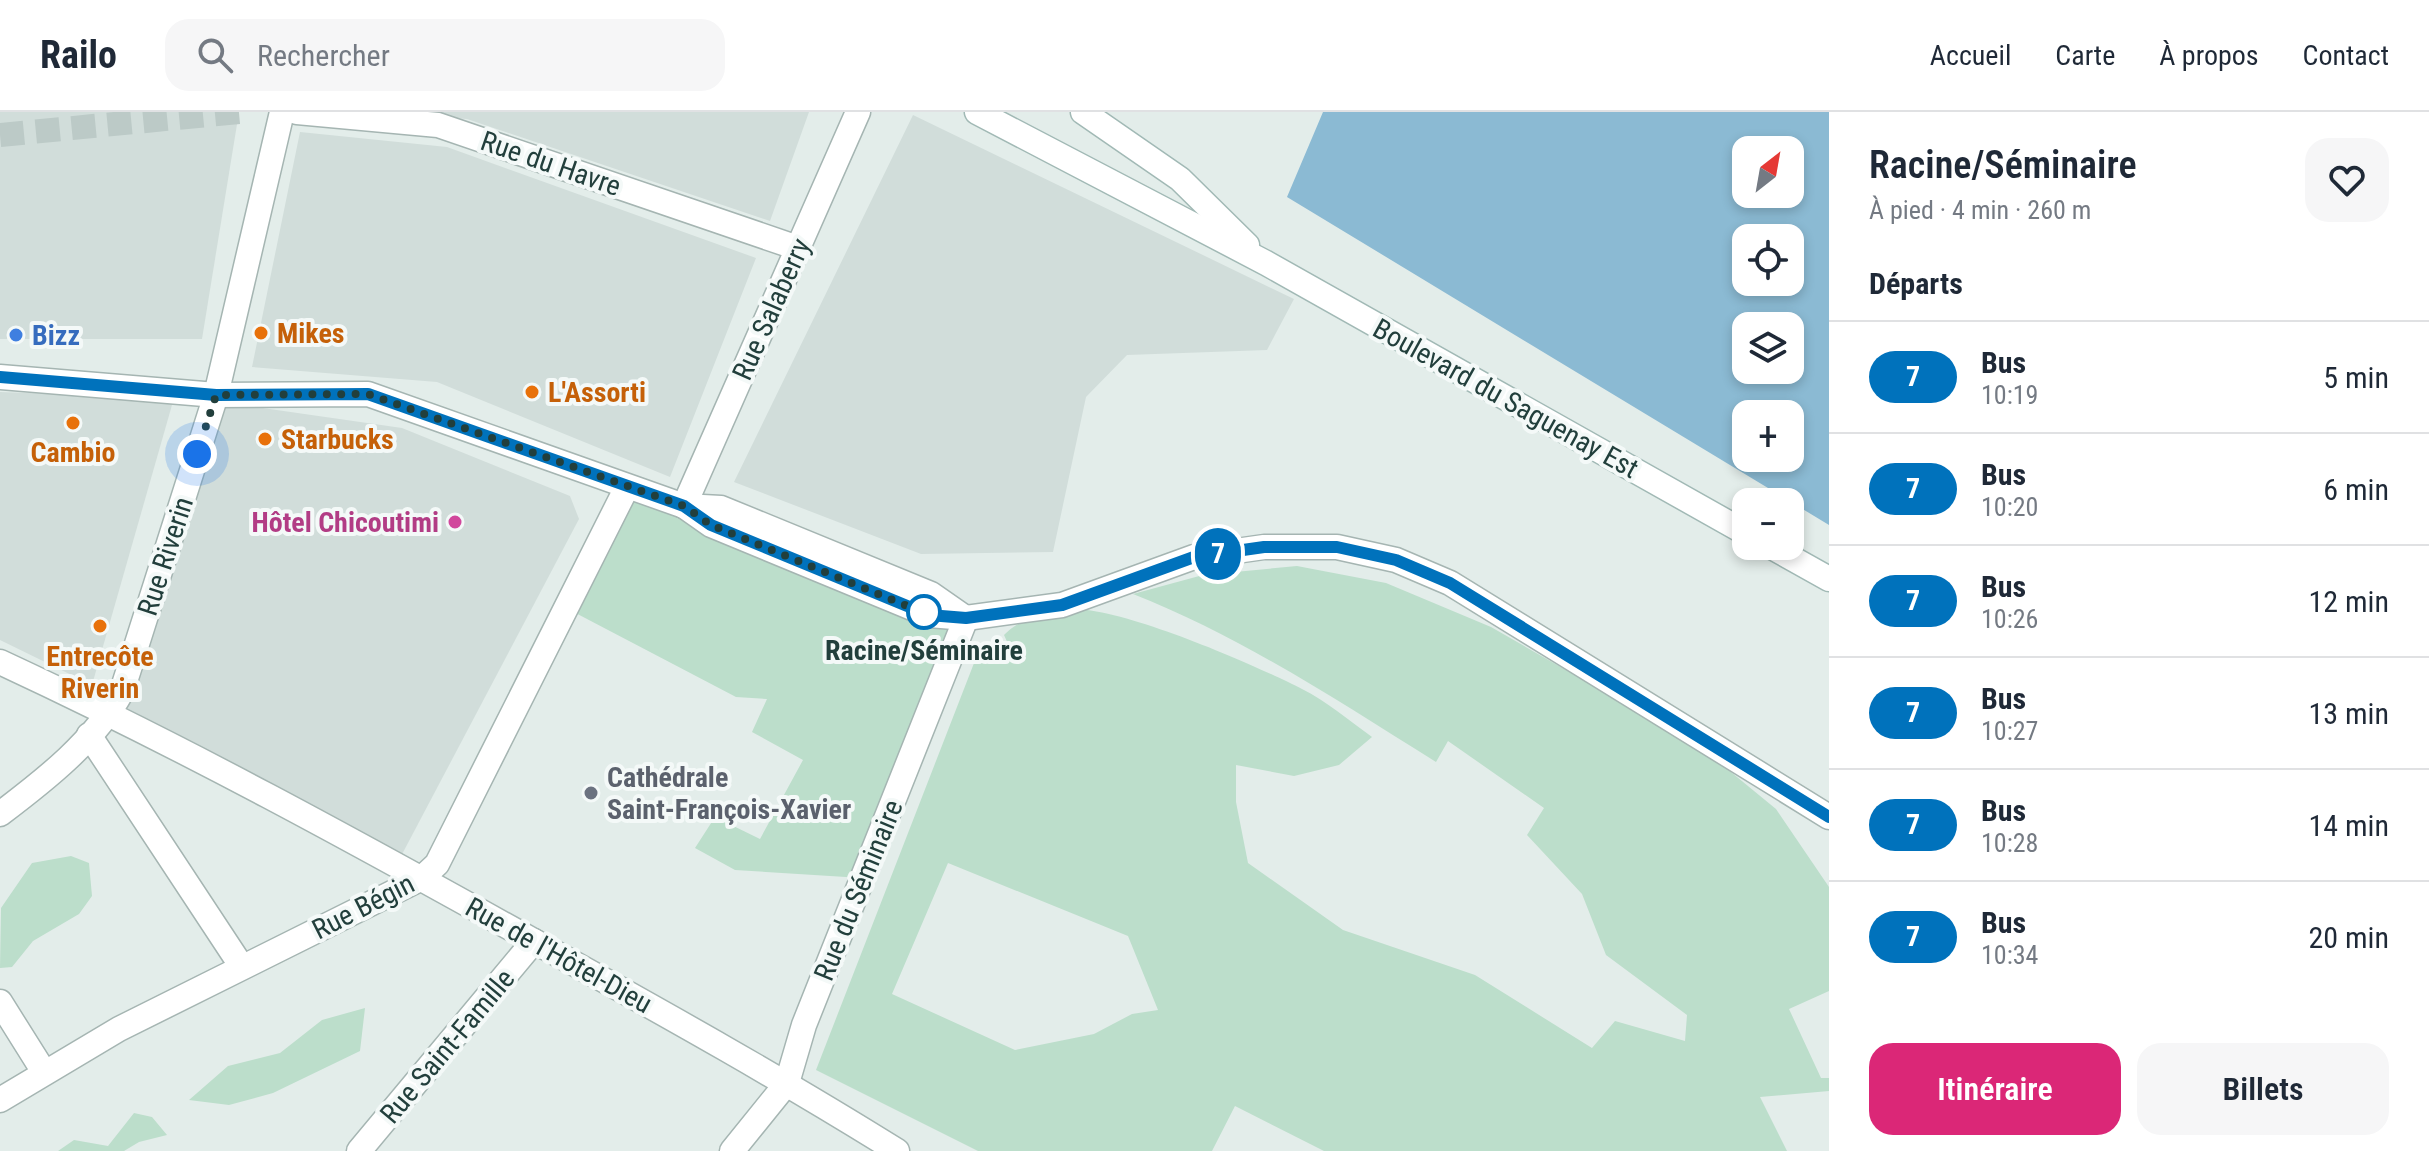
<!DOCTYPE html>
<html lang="fr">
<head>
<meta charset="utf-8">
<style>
	body { margin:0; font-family:"Roboto Condensed",sans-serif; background:#f6f6f7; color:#1f2937; height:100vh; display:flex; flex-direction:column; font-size:30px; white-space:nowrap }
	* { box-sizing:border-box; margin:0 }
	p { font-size:26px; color:#747a83 }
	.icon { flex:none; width:44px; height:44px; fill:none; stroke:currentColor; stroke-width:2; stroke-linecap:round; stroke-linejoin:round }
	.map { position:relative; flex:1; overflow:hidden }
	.side { display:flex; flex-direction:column; background:#fff; width:600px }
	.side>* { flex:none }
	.badge { padding:0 16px; border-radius:26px; font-size:28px; line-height:52px }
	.needle { width:52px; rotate:31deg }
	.buttons { position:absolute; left:1732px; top:24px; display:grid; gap:16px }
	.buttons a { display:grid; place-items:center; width:72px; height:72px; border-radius:16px; background:#fff; box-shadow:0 4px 12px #0003; font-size:40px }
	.you { position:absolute; width:40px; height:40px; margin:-20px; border:6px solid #fff; border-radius:50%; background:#1a73e8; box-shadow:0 0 0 12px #1a73e833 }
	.map>.badge { position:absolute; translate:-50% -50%; box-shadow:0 0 0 4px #fff }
	h2 { padding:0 40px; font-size:30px; line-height:72px }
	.round { display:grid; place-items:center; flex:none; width:84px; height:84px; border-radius:24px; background:#f6f6f7 }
	.headline { display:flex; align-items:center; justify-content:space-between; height:136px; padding:0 40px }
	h1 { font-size:38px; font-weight:600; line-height:60px }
	.primary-button { display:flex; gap:16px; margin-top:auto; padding:16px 40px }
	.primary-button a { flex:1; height:92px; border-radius:24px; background:#db2777; color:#fff; font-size:32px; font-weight:600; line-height:92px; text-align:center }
	.primary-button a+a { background:#f6f6f7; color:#1f2937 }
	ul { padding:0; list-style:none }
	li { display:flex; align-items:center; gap:24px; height:112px; padding:0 40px; border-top:2px solid #e0e1e3 }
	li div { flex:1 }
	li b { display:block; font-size:30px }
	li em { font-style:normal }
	li .badge { min-width:88px; font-weight:700; text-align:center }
	header { display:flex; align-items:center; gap:48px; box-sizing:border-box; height:112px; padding:0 40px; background:#fff; border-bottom:2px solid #e0e1e3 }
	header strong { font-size:38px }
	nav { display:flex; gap:44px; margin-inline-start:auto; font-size:28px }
	.search { width:560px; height:72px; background:#f6f6f7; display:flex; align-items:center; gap:20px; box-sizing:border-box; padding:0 28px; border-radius:24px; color:#747a83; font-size:30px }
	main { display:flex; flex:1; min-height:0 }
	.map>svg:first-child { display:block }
	.built { fill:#d1ddda }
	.green { fill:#bcdecb; fill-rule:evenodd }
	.water { fill:#8bbad3; fill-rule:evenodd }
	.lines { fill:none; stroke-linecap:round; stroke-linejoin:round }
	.minor-tunnel { stroke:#bccac7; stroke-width:24; stroke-dasharray:24 12; stroke-linecap:butt }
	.minor-casing { stroke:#a5b5b2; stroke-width:27 }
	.tertiary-casing { stroke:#a5b5b2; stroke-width:27 }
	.secondary-casing { stroke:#a1b9b5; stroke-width:27 }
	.minor { stroke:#fff; stroke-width:24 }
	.tertiary { stroke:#fff; stroke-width:24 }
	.secondary { stroke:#fff; stroke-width:24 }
	.line-casing { stroke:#fff; stroke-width:18 }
	.line { stroke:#0072bc; stroke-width:12 }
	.walk { stroke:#223f3c; stroke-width:8; stroke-dasharray:0 14.4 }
	.food-dot { fill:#e8710a; stroke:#f4f9f8; stroke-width:3 }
	.shop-dot { fill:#3f7fe0; stroke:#f4f9f8; stroke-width:3 }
	.hotel-dot { fill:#d1479c; stroke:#f4f9f8; stroke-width:3 }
	.stop-dot { fill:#fff; stroke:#0072bc; stroke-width:4 }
	.worship-dot { fill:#6b7280; stroke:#f4f9f8; stroke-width:3 }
	.labels { text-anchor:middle; stroke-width:8; stroke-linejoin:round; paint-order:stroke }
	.street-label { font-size:28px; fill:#223f3c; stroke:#f4f9f8 }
	.food-label { font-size:28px; font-weight:bold; fill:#c56008; stroke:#f4f9f8; text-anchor:start }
	.shop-label { font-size:28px; font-weight:bold; fill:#366cbe; stroke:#f4f9f8; text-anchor:start }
	.hotel-label { font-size:28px; font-weight:bold; fill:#b23c85; stroke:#f4f9f8; text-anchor:end }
	.stop-label { font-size:28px; font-weight:bold; fill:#223f3c; stroke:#f4f9f8 }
	.worship-label { font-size:28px; font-weight:bold; fill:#5b616d; stroke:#f4f9f8; text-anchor:start }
</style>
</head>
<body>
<header>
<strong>Railo</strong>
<div class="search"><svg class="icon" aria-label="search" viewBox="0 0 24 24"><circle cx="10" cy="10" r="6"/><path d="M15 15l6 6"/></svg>Rechercher</div>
<nav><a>Accueil</a><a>Carte</a><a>À propos</a><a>Contact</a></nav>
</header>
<main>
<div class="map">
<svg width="1829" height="1039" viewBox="0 0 1829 1039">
	<rect width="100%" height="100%" fill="#e3edea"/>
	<g class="built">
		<path d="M0,0H239L202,227H0Z"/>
		<path d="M356,0H809L770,109L467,7Z"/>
		<path d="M913,3L1294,187L1267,238L1127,243L1086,285L1053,440L921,442L734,370Z"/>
		<path d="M300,20L447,35L756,146L670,365L437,270L252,255Z"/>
		<path d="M0,280L174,286L92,573L0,528Z"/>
		<path d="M227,291L402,316L570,384L579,407L399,748L126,596Z"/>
	</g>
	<g class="green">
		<path d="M627,375L966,506L862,766L735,758L695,736L715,705L760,727L803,648L752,620L767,587L736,585L566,496Z"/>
		<path d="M1297,454L1386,471L1491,515L1606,581L1726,656L1776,697L1829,775V879L1789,897L1821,966H1829V979L1760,985L1787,1039H1324L1235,994L1212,1039H978L816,958L976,546L1014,545L1004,523C1019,508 1043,499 1065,497C1116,492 1253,552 1302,577C1326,589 1350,609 1372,625L1339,653L1294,664L1236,653V690L1248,751L1343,818L1475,863L1592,936L1615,909L1685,929L1687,903L1606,843L1582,782L1527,723L1544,696L1448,629L1436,650C1338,589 1240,524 1133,482L1203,463ZM948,751L1128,824L1158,898L1132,902L1094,922L1015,938L892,882Z"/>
		<path d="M71,744L89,751L92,784L79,802L33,829L12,855L0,856L1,796L32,751Z"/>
		<path d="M365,896L360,939L273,981L229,993L189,988L228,954L280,941L322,908Z"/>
		<path d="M134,1001L152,1005L167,1023L139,1030L124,1039H58L74,1028L108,1034Z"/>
	</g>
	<path class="water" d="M1323,0H1829V413L1287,85ZM1746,38H1790V82H1746ZM1746,126H1790V170H1746ZM1746,214H1790V258H1746ZM1746,302H1790V346H1746Z"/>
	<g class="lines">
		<path class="minor-tunnel" d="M0,23L239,0"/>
		<g class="minor-casing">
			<g id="minor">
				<path d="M297,0L438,13L798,136"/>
				<path d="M684,394L858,0"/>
				<path d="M0,550C181,634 356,730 530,827C654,896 777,964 897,1039"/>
				<path d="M89,623L242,855"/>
				<path d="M0,702C45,668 95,629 122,579L216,283L282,0"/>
				<path d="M0,890L44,960"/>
				<path d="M359,1039L534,829"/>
				<path d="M732,1039L787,971L804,913L966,506"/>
			</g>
		</g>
		<g class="tertiary-casing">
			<g id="tertiary">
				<path d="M0,265L216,283L368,282L684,394L711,413L929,503L966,506L1062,493L1194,445L1264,435H1337L1396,448L1450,471L1829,705"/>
				<path d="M684,394L721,396L931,482L964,505"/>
				<path d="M0,988L119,917L422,766L437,752L627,375"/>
			</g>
		</g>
		<g class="secondary-casing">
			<g id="secondary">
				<path d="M977,0L1266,151L1746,421"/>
				<path d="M1083,0L1180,67L1247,133"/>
				<path d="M1770,434L1829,467"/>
			</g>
		</g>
		<use href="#minor" class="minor"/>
		<use href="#tertiary" class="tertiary"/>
		<use href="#secondary" class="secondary"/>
	</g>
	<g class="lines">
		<g class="line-casing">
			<path id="line" d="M0,265L216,283L368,282L684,394L711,413L929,503L966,506L1062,493L1194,445L1264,435H1337L1396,448L1450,471L1829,705"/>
		</g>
		<use href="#line" class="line"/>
		<path class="walk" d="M197,342L216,283L368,282L684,394L711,413L929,503L924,500"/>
	</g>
	<g class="food-dot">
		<circle cx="261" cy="221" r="8"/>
		<circle cx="532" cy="280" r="8"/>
		<circle cx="73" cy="311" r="8"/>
		<circle cx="265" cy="327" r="8"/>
		<circle cx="100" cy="514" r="8"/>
	</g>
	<circle class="shop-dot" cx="16" cy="223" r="8"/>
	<circle class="hotel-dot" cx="455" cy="410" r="8"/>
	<circle class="stop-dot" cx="924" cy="500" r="16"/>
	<circle class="worship-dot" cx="591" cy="681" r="8"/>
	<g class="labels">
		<g class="street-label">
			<text transform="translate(551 51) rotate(19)" y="10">Rue du Havre</text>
			<text transform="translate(771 197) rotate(-66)" y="10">Rue Salaberry</text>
			<text transform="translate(1506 286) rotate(29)" y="10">Boulevard du Saguenay Est</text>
			<text transform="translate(165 444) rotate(-72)" y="10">Rue Riverin</text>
			<text transform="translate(858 778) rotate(-68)" y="10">Rue du Séminaire</text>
			<text transform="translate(363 794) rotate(-27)" y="10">Rue Bégin</text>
			<text transform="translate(559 843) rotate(29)" y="10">Rue de l'Hôtel-Dieu</text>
			<text transform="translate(447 934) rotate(-50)" y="10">Rue Saint-Famille</text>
		</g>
		<g class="food-label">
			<text x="277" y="231">Mikes</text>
			<text x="548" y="290">L'Assorti</text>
			<text x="281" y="337">Starbucks</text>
			<text x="73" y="350" text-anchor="middle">Cambio</text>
			<text x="100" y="554" text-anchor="middle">Entrecôte<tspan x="100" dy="32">Riverin</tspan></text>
		</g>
		<g class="shop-label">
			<text x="32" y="233">Bizz</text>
		</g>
		<g class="hotel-label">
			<text x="439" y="420">Hôtel Chicoutimi</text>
		</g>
		<g class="stop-label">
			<text x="924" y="548">Racine/Séminaire</text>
		</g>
		<g class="worship-label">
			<text x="607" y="675">Cathédrale<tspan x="607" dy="32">Saint-François-Xavier</tspan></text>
		</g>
	</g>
</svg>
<div class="buttons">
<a><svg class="needle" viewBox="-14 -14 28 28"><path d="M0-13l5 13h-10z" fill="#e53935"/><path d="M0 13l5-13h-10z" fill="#747a83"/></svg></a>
<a><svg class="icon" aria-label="locate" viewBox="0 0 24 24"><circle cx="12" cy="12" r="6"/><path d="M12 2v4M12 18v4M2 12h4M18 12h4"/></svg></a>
<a><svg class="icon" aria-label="layers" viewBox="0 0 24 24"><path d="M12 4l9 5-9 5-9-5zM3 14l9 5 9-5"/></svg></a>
<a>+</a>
<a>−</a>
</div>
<div class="you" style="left:197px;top:342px"></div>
<b class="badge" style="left:1218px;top:442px;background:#0072bc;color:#fff">7</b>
</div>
<section class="side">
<div class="headline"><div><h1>Racine/Séminaire</h1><p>À pied · 4 min · 260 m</p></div><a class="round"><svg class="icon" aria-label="heart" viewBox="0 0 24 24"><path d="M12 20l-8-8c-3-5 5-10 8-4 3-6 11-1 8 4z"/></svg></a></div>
<h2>Départs</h2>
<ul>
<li><span class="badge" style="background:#0072bc;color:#fff">7</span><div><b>Bus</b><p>10:19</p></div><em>5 min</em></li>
<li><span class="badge" style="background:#0072bc;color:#fff">7</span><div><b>Bus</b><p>10:20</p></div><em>6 min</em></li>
<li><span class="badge" style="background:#0072bc;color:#fff">7</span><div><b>Bus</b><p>10:26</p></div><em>12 min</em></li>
<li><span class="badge" style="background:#0072bc;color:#fff">7</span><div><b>Bus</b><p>10:27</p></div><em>13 min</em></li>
<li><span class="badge" style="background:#0072bc;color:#fff">7</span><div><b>Bus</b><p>10:28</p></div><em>14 min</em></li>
<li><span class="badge" style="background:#0072bc;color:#fff">7</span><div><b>Bus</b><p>10:34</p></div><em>20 min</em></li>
</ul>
<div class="primary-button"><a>Itinéraire</a><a>Billets</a></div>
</section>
</main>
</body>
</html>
